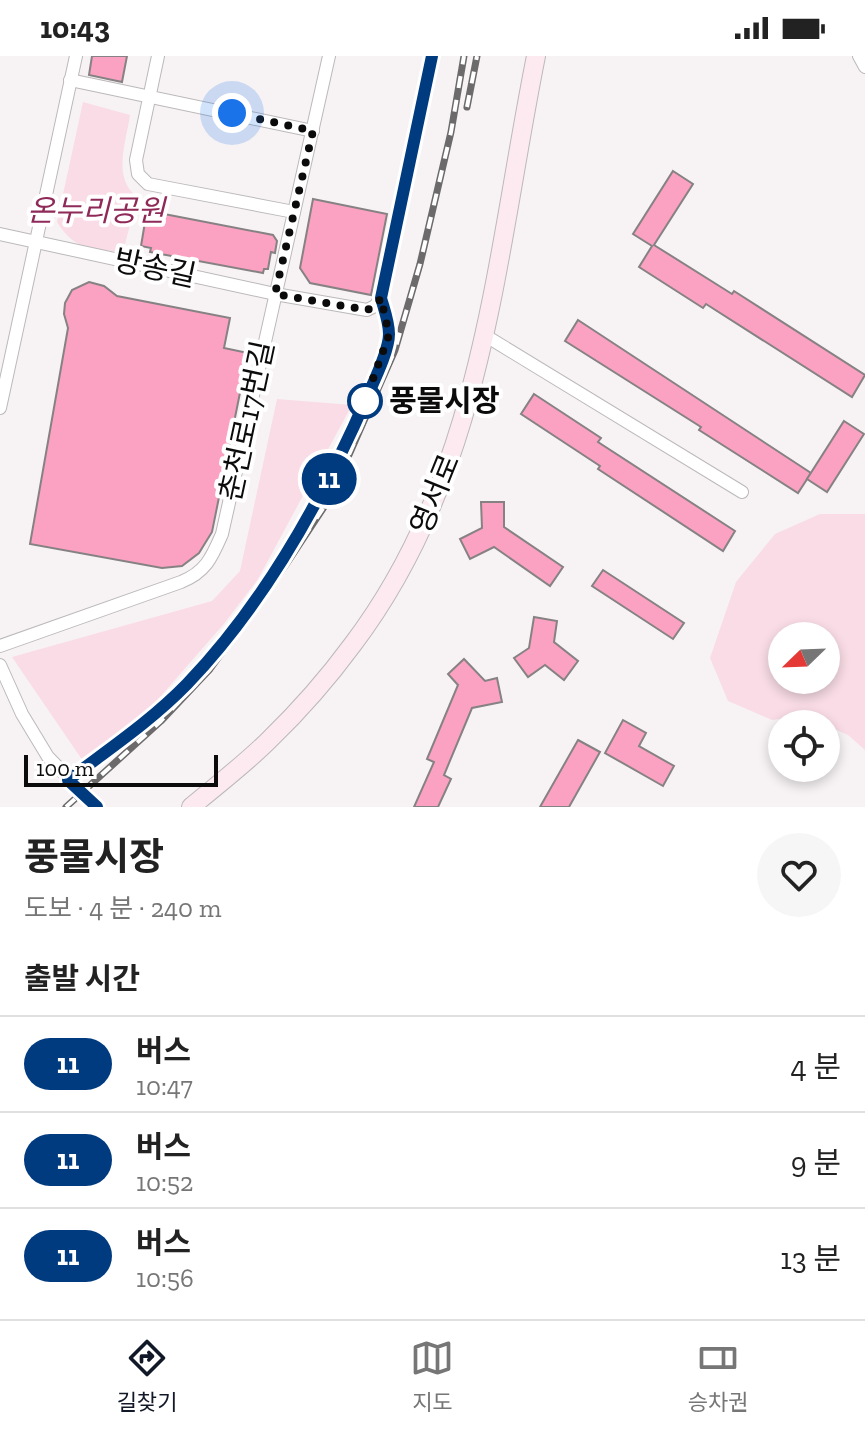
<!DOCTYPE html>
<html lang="ko">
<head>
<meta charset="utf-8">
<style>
	body { margin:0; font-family:"Zilla Slab","Noto Sans KR",serif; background:#f6f6f6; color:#222; height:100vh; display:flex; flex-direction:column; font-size:30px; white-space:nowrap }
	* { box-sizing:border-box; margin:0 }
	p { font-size:26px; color:#767676 }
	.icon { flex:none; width:44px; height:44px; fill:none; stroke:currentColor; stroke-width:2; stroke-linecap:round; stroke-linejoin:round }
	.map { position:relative; height:751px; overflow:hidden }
	.sheet { display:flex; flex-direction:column; background:#fff; flex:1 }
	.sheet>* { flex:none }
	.badge { padding:0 16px; border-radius:26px; font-size:28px; line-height:52px }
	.needle { width:52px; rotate:247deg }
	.controls { position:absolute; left:768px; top:566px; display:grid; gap:16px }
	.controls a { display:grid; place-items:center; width:72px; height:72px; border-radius:50%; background:#fff; box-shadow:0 4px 12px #0003; font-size:40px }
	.scale { position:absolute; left:24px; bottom:20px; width:194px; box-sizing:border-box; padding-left:8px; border:4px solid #0c0b0b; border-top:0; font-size:22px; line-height:28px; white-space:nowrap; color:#0c0b0b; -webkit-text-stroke:6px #fff; paint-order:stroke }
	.you { position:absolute; width:40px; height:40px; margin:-20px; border:6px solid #fff; border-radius:50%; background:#1a73e8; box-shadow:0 0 0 12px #1a73e833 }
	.map>.badge { position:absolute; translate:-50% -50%; box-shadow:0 0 0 4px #fff }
	h2 { padding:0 24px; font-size:30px; line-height:72px }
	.round { display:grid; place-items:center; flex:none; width:84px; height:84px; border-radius:42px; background:#f6f6f6 }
	.overview { display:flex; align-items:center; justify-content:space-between; height:136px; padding:0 24px }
	h1 { font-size:38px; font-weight:700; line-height:60px }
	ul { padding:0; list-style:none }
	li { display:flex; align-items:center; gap:24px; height:96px; padding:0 24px; border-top:2px solid #e0e0e0 }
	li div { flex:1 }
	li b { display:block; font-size:30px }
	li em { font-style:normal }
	li .badge { min-width:88px; font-weight:700; text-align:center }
	.status { display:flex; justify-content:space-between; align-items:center; height:56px; padding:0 40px; background:#fff; direction:ltr }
	.status svg { height:22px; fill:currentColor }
	.dock { display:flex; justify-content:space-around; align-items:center; height:112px; border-top:2px solid #e0e0e0; background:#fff; font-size:22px; color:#767676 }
	.dock a { display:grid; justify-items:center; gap:4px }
	.dock .on { color:#111827 }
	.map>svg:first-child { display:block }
	.green { fill:#f9dce5; fill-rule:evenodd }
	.building { fill:#fba1c1; stroke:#868283; stroke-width:2 }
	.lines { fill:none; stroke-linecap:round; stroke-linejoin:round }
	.street-casing { stroke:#bcb9ba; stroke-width:14 }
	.secondary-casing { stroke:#bcb9ba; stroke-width:20 }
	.street { stroke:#fff; stroke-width:12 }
	.secondary { stroke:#fdeaf1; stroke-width:18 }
	.rail-casing { stroke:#6c6a6a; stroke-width:7 }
	.rail { stroke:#fff; stroke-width:4; stroke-dasharray:12; stroke-linecap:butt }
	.line-casing { stroke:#fff; stroke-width:18 }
	.line { stroke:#003b80; stroke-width:12 }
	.walk { stroke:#0c0b0b; stroke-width:8; stroke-dasharray:0 14.4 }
	.stop-dot { fill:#fff; stroke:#003b80; stroke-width:4 }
	.labels { text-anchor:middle; stroke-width:8; stroke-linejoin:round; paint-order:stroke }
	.park-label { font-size:30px; font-style:italic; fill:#8f2957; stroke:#fff }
	.street-label { font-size:30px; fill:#0c0b0b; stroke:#fff }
	.stop-label { font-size:30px; font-weight:bold; fill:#0c0b0b; stroke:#fff; text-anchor:start }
</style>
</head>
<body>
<div class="status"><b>10:43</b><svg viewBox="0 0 49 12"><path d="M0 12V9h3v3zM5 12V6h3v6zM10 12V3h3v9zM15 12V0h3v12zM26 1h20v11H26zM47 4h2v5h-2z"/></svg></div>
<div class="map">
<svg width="865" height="751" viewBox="0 0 865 751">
	<rect width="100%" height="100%" fill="#f7f3f4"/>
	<g class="green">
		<path d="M83,46L130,59C126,87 112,121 137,141L123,196C91,192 76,196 57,166Z"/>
		<path d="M277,343L352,349L258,523L223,569L125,681L85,708L12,601L212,545L240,515Z"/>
		<path d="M820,458H865V694L848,679L804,660L772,664L728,645L710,602L736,526L775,478ZM826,580V624H782V580Z"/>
	</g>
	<g class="building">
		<path d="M92,0H127L122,26L89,19Z"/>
		<path d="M673,115L693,128L654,189L732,238L734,235L865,319L852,341L706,248L703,252L639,211L652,190L633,178Z"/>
		<path d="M313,143L387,158L371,239L310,227L300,212Z"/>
		<path d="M159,157L273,179L277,185L275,197L271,196L268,213H264L263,217L150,196L151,192L141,190L146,160L158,162Z"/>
		<path d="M89,226L104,230L117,240L230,262L224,292L248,297L212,476L199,497L182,510L162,512L30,488L68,272L64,258L65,247L72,234Z"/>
		<path d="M578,264L811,417L798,437L699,374L701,371L565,285Z"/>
		<path d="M534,338L601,382L598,386L735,475L723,495L598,413L600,410L521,358Z"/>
		<path d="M844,365L864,378L827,436L807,423Z"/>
		<path d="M481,446H504V471L563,511L550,530L494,491L470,503L460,483L482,472Z"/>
		<path d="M603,514L684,567L673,583L592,530Z"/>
		<path d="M534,561L557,565L554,586L578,605L564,624L545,609L528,621L514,602L529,592Z"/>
		<path d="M464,603L485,625L497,622L502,646L472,652L444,719L451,723L438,751H414L434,706L427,703L458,629L448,618Z"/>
		<path d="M623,664L646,677L639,690L674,710L663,730L605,697Z"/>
		<path d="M578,684L600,696L569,751H540Z"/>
	</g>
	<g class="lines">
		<g class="street-casing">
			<g id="street">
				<path d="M158,0L136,104L138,118L148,128L294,156"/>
				<path d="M859,0L865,11"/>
				<path d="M70,24L313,75"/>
				<path d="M0,178L275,238L367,254L375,250L381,242L432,0"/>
				<path d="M486,280L742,436"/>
				<path d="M0,352L76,0"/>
				<path d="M0,590L181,526C206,516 212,501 222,478L329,0"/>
				<path d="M0,609L22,658L48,701L97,751"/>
				<path d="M68,724C109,693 151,665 186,628C263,549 321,447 364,346C372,329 389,297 389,278C389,266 384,253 381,242"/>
			</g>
		</g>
		<g class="secondary-casing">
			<path id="secondary" d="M191,751C217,729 245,708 269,684C299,655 328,622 353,588C483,416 495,204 536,0"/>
		</g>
		<use href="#street" class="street"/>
		<use href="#secondary" class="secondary"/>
		<g class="rail-casing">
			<g id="rail">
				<path d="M467,51L477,0"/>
				<path d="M66,751L161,665L210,613L285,510L330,442L395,294L420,208L451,76L464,0"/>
			</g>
		</g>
		<use href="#rail" class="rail"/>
	</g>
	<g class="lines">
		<g class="line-casing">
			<path id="line" d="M97,751L68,724C109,693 151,665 187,628C264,548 323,442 367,341C374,325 389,295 389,278C389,266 384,253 381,242L432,0"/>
		</g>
		<use href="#line" class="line"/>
		<path class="walk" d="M232,57L313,75L275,238L367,254L375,250L381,242L389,279L365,345"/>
	</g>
	<circle class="stop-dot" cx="365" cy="345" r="16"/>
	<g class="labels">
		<g class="park-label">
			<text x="96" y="165">온누리공원</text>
		</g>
		<g class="street-label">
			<text transform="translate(155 212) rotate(12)" y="10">방송길</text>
			<text transform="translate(247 365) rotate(-78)" y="10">춘천로17번길</text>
			<text transform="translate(435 438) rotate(-68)" y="10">영서로</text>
		</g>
		<g class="stop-label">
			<text x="389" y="355">풍물시장</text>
		</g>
	</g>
</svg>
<div class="controls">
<a><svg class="needle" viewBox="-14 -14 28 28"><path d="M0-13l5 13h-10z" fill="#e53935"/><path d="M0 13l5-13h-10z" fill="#767676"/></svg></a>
<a><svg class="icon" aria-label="locate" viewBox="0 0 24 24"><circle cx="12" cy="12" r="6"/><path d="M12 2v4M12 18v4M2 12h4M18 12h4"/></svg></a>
</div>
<div class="scale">100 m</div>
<div class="you" style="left:232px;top:57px"></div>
<b class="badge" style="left:329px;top:423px;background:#003b80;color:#fff">11</b>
</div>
<section class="sheet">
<div class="overview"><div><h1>풍물시장</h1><p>도보 · 4 분 · 240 m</p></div><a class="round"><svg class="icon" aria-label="heart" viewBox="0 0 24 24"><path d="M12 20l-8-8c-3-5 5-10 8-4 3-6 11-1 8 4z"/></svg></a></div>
<h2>출발 시간</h2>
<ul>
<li><span class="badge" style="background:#003b80;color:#fff">11</span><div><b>버스</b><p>10:47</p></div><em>4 분</em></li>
<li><span class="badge" style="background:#003b80;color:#fff">11</span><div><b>버스</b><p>10:52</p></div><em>9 분</em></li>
<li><span class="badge" style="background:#003b80;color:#fff">11</span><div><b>버스</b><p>10:56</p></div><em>13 분</em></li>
</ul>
</section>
<nav class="dock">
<a class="on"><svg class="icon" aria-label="directions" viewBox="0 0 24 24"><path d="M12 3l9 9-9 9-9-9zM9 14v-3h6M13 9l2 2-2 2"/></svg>길찾기</a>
<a><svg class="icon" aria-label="map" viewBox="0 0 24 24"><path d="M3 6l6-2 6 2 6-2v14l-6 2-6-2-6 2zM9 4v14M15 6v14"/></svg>지도</a>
<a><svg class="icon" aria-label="tickets" viewBox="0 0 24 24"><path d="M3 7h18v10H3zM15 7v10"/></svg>승차권</a>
</nav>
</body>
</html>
